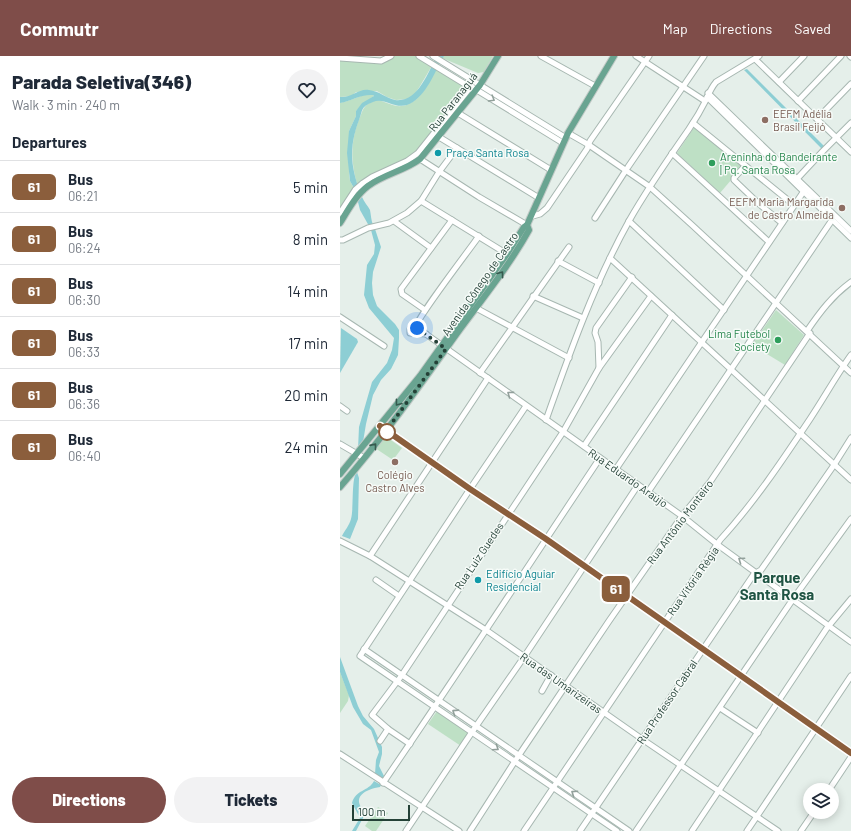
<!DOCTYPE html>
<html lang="en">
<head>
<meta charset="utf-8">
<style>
	body { margin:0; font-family:Barlow,sans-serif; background:#f2f2f3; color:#1f2937; height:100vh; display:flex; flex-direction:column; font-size:15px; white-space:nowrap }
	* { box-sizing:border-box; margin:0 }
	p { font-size:13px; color:#747a83 }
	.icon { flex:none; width:22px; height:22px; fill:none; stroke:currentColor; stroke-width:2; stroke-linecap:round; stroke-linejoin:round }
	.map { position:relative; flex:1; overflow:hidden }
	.drawer { display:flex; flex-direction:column; background:#fff; width:340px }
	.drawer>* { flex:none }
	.badge { padding:0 8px; border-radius:6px; font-size:14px; line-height:26px }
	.controls { position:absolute; left:463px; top:727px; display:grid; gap:8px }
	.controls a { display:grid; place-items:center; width:36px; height:36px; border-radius:50%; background:#fff; box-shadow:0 2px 10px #0003; font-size:20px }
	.scale { position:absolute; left:12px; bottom:10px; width:58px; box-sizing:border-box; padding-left:4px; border:2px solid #244137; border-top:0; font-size:11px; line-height:14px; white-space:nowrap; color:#244137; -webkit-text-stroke:3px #f6fbf8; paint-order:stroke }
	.you { position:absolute; width:20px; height:20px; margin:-10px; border:3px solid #fff; border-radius:50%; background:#1a73e8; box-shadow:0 0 0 6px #1a73e833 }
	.map>.badge { position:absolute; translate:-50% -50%; box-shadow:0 0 0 2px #fff }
	h2 { padding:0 12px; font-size:15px; line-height:36px }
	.round { display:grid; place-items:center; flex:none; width:42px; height:42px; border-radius:21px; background:#f2f2f3 }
	.summary { display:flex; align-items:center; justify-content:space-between; height:68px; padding:0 12px }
	h1 { font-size:19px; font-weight:800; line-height:30px }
	.cta { display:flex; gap:8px; margin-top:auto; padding:8px 12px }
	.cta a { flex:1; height:46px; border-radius:24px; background:#7f4d49; color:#fff; font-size:16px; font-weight:800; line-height:46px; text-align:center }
	.cta a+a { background:#f2f2f3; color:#1f2937 }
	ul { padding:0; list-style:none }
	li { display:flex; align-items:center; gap:12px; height:52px; padding:0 12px; border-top:1px solid #e0e1e3 }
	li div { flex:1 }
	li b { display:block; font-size:15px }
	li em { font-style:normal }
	li .badge { min-width:44px; font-weight:700; text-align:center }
	header { display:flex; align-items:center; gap:24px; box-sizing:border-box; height:56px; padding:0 20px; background:#7f4d49; color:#fff }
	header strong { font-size:19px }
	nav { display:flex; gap:22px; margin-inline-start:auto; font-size:14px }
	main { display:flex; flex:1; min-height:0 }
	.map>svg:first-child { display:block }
	.green { fill:#bee0c5 }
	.water { fill:#8dced4 }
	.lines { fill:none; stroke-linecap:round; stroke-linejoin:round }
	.minor-casing { stroke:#a7b7b1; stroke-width:7 }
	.major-casing { stroke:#c2cac7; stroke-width:8 }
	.minor { stroke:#fff; stroke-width:5 }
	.major { stroke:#69a491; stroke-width:6 }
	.oneway { stroke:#92a09b }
	.oneway2 { stroke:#355a4e }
	.line-casing { stroke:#fff; stroke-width:9 }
	.line { stroke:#8b5e3c; stroke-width:6 }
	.walk { stroke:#244137; stroke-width:4; stroke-dasharray:0 7.2 }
	.education-dot { fill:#8d6e63; stroke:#f6fbf8; stroke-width:1.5 }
	.culture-dot { fill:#0f9aa8; stroke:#f6fbf8; stroke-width:1.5 }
	.leisure-dot { fill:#2e9e5b; stroke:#f6fbf8; stroke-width:1.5 }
	.stop-dot { fill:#fff; stroke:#8b5e3c; stroke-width:2 }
	.labels { text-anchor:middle; stroke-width:3; stroke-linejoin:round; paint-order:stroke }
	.street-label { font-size:11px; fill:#244137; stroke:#f6fbf8 }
	.education-label { font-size:11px; fill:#785e54; stroke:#f6fbf8; text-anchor:start }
	.culture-label { font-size:11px; fill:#0d838f; stroke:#f6fbf8; text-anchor:start }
	.leisure-label { font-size:11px; fill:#27864d; stroke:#f6fbf8; text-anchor:start }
	.district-label { font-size:15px; font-weight:bold; fill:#1f5443; stroke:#f6fbf8 }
</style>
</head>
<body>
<header>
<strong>Commutr</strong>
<nav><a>Map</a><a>Directions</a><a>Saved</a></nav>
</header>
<main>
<section class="drawer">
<div class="summary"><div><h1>Parada Seletiva(346)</h1><p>Walk · 3 min · 240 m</p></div><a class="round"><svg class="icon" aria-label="heart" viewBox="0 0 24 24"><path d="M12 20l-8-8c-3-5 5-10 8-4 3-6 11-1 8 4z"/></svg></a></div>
<h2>Departures</h2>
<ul>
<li><span class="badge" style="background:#8b5e3c;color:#fff">61</span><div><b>Bus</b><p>06:21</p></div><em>5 min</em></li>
<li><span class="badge" style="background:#8b5e3c;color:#fff">61</span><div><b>Bus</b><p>06:24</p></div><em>8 min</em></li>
<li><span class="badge" style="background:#8b5e3c;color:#fff">61</span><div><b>Bus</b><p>06:30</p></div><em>14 min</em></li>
<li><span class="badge" style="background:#8b5e3c;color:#fff">61</span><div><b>Bus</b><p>06:33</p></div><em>17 min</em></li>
<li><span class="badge" style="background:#8b5e3c;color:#fff">61</span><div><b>Bus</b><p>06:36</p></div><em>20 min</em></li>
<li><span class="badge" style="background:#8b5e3c;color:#fff">61</span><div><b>Bus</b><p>06:40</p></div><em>24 min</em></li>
</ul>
<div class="cta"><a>Directions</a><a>Tickets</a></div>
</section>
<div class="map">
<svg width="511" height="775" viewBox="0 0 511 775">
	<rect width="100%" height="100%" fill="#e5efea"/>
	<g class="green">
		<path d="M51,0H79L93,8L80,30L74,39L67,43L56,44L47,41L37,35L16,36L12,40L0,41V2L36,5Z"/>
		<path d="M104,0H153L144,16L138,17L102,2Z"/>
		<path d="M97,11L129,31L78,97L18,131C11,109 10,87 18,66C24,53 22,48 38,44C46,46 54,51 62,50C80,48 90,25 97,11Z"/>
		<path d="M28,38L33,39L34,40L26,46L16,55V60L9,75V119L10,125L15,134L0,157V47C10,45 19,40 28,38Z"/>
		<path d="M355,70L403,110L380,137L337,97Z"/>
		<path d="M436,254L464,279L445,309L412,289Z"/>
		<path d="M44,379L62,392L53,404L35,392Z"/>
		<path d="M0,616L9,639L8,645L0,657Z"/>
		<path d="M97,655L131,677L121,690L88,668Z"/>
		<path d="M38,751L48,757L36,775H32L25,770Z"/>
	</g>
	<g class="water">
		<path d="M97,0H104C95,15 88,36 73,46C57,57 45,40 33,46C20,51 23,54 19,64C8,93 11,113 22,141C24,146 28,150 30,154C31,159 31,164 33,169L29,170L20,154L15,134L10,125L7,97L9,75L16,60V55L22,47L34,40L33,39C21,38 11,45 0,47V41C12,42 19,32 29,34C39,35 46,42 55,44C78,47 88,16 97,0Z"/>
		<path d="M407,13L484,90L482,93L404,14Z"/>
		<path d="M35,173L41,191L33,216L32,227L33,239L37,250L55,268L59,274V282L58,299L51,313L41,324L33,339L26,368L23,386L18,393L19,371L32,326L47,307L52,294L54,282L29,252L24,239L27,209L34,198L35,189L31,174Z"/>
		<path d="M1,272L17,283L18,286L0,317Z"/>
		<path d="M17,416L19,422L18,463L10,483L2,480C5,474 9,470 11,463C14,453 11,421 17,416Z"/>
		<path d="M0,601L18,650L23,660L34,673L42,691V698L39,710L44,720L43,722L35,718L36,704L39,696L31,674L23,668L13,651L0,616Z"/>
		<path d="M34,725L41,729L40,731C26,733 10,741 25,756L24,760L16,775H12L20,762L12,747C16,733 28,736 34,725Z"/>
	</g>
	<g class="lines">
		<g class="minor-casing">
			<g id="minor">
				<path d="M93,0L226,82"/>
				<path d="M201,0L255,30"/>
				<path d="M296,0L365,45"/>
				<path d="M510,0L511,1"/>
				<path d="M0,2L41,5L51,0"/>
				<path d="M415,3L511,96"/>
				<path d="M439,26L464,0"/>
				<path d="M127,28L223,87"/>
				<path d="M368,37L511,175"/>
				<path d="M367,41L511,182"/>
				<path d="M458,45L501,0"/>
				<path d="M118,57L211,114"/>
				<path d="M477,63L511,28"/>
				<path d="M353,67L454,149"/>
				<path d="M228,77L249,89L310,131L352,169L511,317"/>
				<path d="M99,81L199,142"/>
				<path d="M332,97L429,186"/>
				<path d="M80,103L139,141L187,169"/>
				<path d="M405,110L394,122V124L418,147L442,167"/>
				<path d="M455,125L483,95L511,67"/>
				<path d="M81,145L167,198"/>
				<path d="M0,157L15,134L23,127L32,121L67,105L78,97L129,33L128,30L79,0"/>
				<path d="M193,160L200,158L207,152L247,93L250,85L309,0"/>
				<path d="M255,162L288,111L364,0"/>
				<path d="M54,165L91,192"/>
				<path d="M289,165L384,254"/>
				<path d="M139,180C130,193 76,263 76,271L342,460L378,489L511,586"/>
				<path d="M0,184H3L28,172L49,167L67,157L81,145L99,116L117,92"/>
				<path d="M270,202L511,424"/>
				<path d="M218,205L259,227"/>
				<path d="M193,240L243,262"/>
				<path d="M136,252L229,302"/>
				<path d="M85,254L62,238L61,233L112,164"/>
				<path d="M0,261L44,290"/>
				<path d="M76,269L70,273V277L86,278"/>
				<path d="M467,275C480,256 492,240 511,226"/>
				<path d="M259,312L258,286L255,277L256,272L292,221"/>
				<path d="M140,317L229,191"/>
				<path d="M0,350L7,355"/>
				<path d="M186,350L130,433L20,600L277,775"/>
				<path d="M206,364C230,296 254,228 289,165C307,133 328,103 349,73C355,64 361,54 366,44C369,37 371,32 376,26L419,0"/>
				<path d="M40,370L130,433L206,483L511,697"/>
				<path d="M0,388L24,402"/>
				<path d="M244,390L332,259"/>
				<path d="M276,413L466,132"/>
				<path d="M308,436L492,164"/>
				<path d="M0,485L30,500L146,574L302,683L438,775"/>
				<path d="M30,500L148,322"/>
				<path d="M36,524L59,540"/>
				<path d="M24,593L289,775"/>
				<path d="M202,635L211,619"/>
				<path d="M380,652L418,677"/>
				<path d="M40,685L48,673"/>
				<path d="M70,688L48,673L32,659L62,619L223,376L259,312L311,240"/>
				<path d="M0,698L119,775"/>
				<path d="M43,727C117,619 188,510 260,402"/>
				<path d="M489,734L511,701"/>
				<path d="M66,775L132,676L184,601L298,429"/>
				<path d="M130,775L175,705L269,565L342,460L370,426L470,277"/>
				<path d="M184,775L380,484C414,447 442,405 470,363C484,342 496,320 511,299"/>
				<path d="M240,775L414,518L421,514L494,409L511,382"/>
				<path d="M296,775L453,543L511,463"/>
				<path d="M352,775L487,572L511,543"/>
				<path d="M407,775L511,620"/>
				<path d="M461,775L474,756"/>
			</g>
		</g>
		<g class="major-casing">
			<g id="major">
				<path d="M0,167C8,154 16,139 28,130C44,118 64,115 80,103L140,29L158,0"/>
				<path d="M0,418L80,320L167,198L184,171L187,169L228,77L274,0"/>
				<path d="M0,431C43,382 80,329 118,276C143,242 169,210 189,174L187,169"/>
			</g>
		</g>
		<use href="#minor" class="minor"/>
		<use href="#major" class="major"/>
	</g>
	<defs><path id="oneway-chevron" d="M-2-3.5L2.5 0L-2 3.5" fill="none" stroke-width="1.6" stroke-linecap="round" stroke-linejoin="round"/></defs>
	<g class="oneway">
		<use href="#oneway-chevron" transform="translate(152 43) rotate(31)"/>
		<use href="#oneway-chevron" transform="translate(170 338) rotate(-144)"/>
		<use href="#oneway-chevron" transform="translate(401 504) rotate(-145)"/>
		<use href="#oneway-chevron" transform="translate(115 656) rotate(-147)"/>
		<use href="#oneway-chevron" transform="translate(156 692) rotate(34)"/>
		<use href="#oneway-chevron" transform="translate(234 737) rotate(-146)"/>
	</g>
	<g class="oneway2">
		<use href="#oneway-chevron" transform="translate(161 218) rotate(-53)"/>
		<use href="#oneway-chevron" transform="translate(58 347) rotate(128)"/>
		<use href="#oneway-chevron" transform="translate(34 390) rotate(-51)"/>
	</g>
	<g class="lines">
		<g class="line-casing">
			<path id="line" d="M40,370L130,433L206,483L511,697"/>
		</g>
		<use href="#line" class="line"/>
		<path class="walk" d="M47,376L46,375L106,293L77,272"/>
	</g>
	<g class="education-dot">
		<circle cx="425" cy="64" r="4"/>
		<circle cx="502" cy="152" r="4"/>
		<circle cx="55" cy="406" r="4"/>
	</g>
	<g class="culture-dot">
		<circle cx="98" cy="97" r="4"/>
		<circle cx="138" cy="524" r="4"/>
	</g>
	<g class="leisure-dot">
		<circle cx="372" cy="107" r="4"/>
		<circle cx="438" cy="284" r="4"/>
	</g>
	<circle class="stop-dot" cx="47" cy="376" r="8"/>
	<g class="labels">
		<g class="street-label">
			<text transform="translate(113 46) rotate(-52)" y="4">Rua Paranaguá</text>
			<text transform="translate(140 228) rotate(-55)" y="4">Avenida Cônego de Castro</text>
			<text transform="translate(288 422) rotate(35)" y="4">Rua Eduardo Araújo</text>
			<text transform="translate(340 466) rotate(-53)" y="4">Rua Antônio Monteiro</text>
			<text transform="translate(139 500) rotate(-56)" y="4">Rua Luiz Guedes</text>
			<text transform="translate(353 525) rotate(-55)" y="4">Rua Vitória Régia</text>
			<text transform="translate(221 627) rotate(35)" y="4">Rua das Umarizeiras</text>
			<text transform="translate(327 646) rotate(-56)" y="4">Rua Professor Cabral</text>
		</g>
		<g class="education-label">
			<text x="433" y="62">EEFM Adélia<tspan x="433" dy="13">Brasil Feijó</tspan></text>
			<text x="494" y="150" text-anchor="end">EEFM Maria Margarida<tspan x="494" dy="13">de Castro Almeida</tspan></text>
			<text x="55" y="423" text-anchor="middle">Colégio<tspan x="55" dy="13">Castro Alves</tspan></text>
		</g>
		<g class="culture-label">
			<text x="106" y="101">Praça Santa Rosa</text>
			<text x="146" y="522">Edifício Aguiar<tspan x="146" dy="13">Residencial</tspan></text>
		</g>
		<g class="leisure-label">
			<text x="380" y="105">Areninha do Bandeirante<tspan x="380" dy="13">| Pq. Santa Rosa</tspan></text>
			<text x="430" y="282" text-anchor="end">Lima Futebol<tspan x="430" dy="13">Society</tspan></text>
		</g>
		<g class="district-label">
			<text x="437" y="527">Parque<tspan x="437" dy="17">Santa Rosa</tspan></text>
		</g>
	</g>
</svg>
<div class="controls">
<a><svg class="icon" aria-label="layers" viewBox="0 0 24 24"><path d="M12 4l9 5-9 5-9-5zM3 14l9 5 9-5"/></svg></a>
</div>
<div class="scale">100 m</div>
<div class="you" style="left:77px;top:272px"></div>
<b class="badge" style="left:276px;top:533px;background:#8b5e3c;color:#fff">61</b>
</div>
</main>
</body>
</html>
